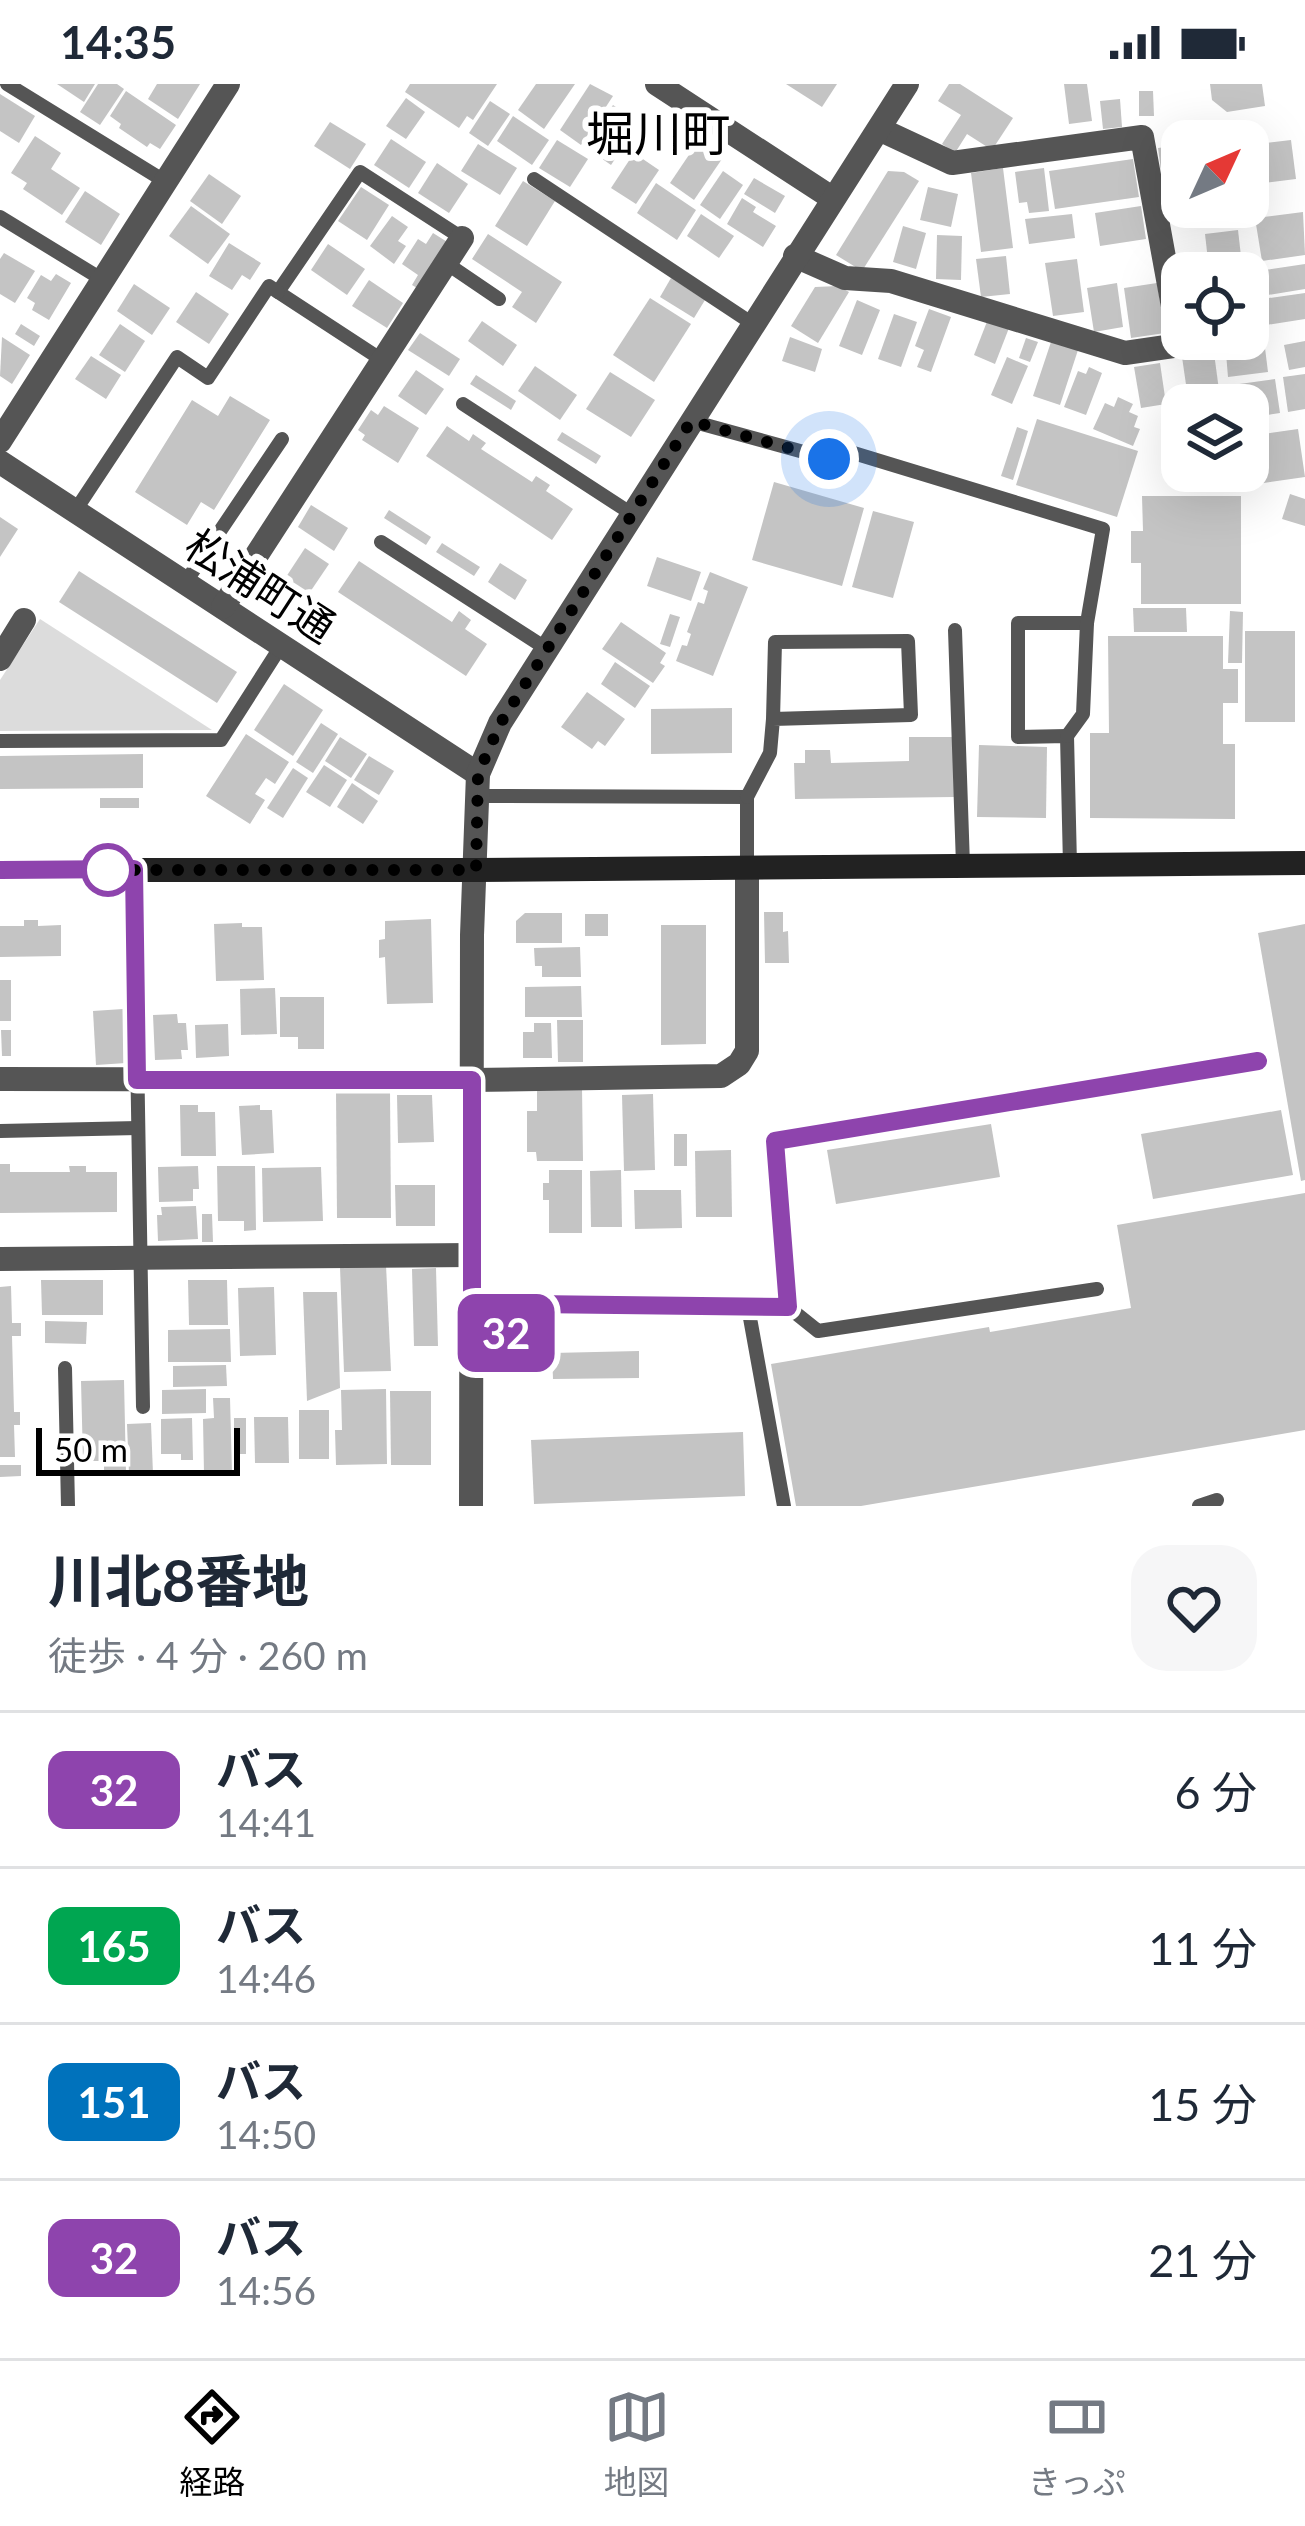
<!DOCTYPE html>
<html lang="ja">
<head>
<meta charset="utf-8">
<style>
	body { margin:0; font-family:Lato,"Noto Sans JP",sans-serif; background:#f6f6f7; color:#1f2937; height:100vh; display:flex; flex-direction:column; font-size:45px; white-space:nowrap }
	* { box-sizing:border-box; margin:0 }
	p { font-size:39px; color:#747a83 }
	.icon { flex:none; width:66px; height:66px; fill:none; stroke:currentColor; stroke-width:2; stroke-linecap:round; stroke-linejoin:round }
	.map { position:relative; height:1422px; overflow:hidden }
	.details { display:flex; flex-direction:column; background:#fff; flex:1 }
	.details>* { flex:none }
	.badge { padding:0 24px; border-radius:18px; font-size:42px; line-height:78px }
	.needle { width:78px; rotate:46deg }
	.controls { position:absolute; left:1161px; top:36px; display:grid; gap:24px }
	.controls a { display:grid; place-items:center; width:108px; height:108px; border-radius:24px; background:#fff; box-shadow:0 12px 48px #0002; font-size:60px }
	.scale { position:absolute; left:36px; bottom:30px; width:204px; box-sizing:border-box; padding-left:12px; border:6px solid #000; border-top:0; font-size:33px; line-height:42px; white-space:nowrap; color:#000; -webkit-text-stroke:9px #fff; paint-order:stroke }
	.you { position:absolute; width:60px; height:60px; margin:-30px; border:9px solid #fff; border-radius:50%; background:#1a73e8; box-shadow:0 0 0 18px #1a73e833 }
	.map>.badge { position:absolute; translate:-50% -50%; box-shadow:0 0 0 6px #fff }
	.round { display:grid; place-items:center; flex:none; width:126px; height:126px; border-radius:36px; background:#f6f6f7 }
	.headline { display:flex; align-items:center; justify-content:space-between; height:204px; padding:0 48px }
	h1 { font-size:57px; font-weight:700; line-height:90px }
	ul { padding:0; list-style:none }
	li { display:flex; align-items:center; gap:36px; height:156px; padding:0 48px; border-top:3px solid #e0e1e3 }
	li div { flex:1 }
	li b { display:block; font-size:45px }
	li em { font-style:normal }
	li .badge { min-width:132px; font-weight:700; text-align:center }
	.status { display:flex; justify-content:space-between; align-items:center; height:84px; padding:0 60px; background:#fff; direction:ltr }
	.status svg { height:33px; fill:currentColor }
	.dock { display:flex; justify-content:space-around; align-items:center; height:168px; border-top:3px solid #e0e1e3; background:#fff; font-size:33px; color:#747a83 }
	.dock a { display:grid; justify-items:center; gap:6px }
	.dock .active { color:#000 }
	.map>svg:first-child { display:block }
	.green { fill:#dcdcdc }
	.building { fill:#c4c4c4 }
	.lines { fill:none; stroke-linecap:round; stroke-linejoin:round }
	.lane { stroke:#555; stroke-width:14 }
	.street { stroke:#555; stroke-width:24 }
	.secondary { stroke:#222; stroke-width:24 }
	.line-casing { stroke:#fff; stroke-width:27 }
	.line { stroke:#8e44ad; stroke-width:18 }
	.walk { stroke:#000; stroke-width:12; stroke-dasharray:0 21.6 }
	.stop-dot { fill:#fff; stroke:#8e44ad; stroke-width:6 }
	.labels { text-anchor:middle; stroke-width:12; stroke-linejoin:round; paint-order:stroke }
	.street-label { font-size:42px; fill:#000; stroke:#fff }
	.quarter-label { font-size:48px; fill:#000; stroke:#fff }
</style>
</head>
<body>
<div class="status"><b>14:35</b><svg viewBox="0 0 49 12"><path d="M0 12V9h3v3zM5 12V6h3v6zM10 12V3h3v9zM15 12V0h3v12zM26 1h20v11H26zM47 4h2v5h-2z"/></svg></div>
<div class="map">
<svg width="1305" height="1422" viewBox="0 0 1305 1422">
	<rect width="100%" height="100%" fill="#fff"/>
	<path class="green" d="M40,535L212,646L0,647V596Z"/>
	<g class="building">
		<path d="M57,0H95L84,18Z"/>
		<path d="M98,0H117L124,5L100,41L80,28Z"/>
		<path d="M157,0H200L178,35L148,15Z"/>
		<path d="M410,0H497L473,36L467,32L459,44L405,8Z"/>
		<path d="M536,0H575L544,45L518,26Z"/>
		<path d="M590,0L613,12L581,61L560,46Z"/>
		<path d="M786,0H837L822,23Z"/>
		<path d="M949,0H960L1013,34L992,66L967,50L955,69L942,60L961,31L938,17Z"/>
		<path d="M1064,0H1087L1092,37L1069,40Z"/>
		<path d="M1210,0H1262L1265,22L1227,28L1212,16Z"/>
		<path d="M126,7L176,41L160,65L150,59L147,63L119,44L121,40L110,32Z"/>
		<path d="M1139,7H1153L1154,32H1139Z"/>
		<path d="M0,10L35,32L19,59L0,47Z"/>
		<path d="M406,14L425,28L406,55L386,42Z"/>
		<path d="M1120,15L1122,43L1103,45L1100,17Z"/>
		<path d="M490,17L510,30L488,62L469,49Z"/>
		<path d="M613,21L639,39L611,81L585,63Z"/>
		<path d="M513,32L549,56L532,81L497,57Z"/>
		<path d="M330,38L366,60L350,85L314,62Z"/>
		<path d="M35,52L61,69L51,85L80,104L62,131L23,105L27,99L11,89Z"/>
		<path d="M391,55L426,78L409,104L374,81Z"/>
		<path d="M557,56L588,75L570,103L539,84Z"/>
		<path d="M699,56L724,72L694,116L670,99Z"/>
		<path d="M1291,56L1296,95L1248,101V61Z"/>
		<path d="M478,60L517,84L500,111L461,87Z"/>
		<path d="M1182,61V83L1161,86L1158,64Z"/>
		<path d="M634,69L659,86L636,120L611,104Z"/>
		<path d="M1133,75L1139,113L1055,125L1049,87Z"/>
		<path d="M437,79L468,100L449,129L418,109Z"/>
		<path d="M1003,84L1013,164L981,168L971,89Z"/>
		<path d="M1044,84L1049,127L1029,129L1027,118L1019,119L1015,88Z"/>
		<path d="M723,87L743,101L720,135L700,121Z"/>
		<path d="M888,87L904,88L919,97L862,187L836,171Z"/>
		<path d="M209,90L241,112L222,140L190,117Z"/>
		<path d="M754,94L785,112L775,129L744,110Z"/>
		<path d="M523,97L555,117L527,162L495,142Z"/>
		<path d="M656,99L696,126L677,156L637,129Z"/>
		<path d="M361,103L389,121L367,156L338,137Z"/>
		<path d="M928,103L958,110L951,143L920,136Z"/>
		<path d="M85,107L120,130L101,161L65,138Z"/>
		<path d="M742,114L756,123L753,128L776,142L763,163L727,140Z"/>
		<path d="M191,122L230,150L208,180L169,152Z"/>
		<path d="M1141,122L1146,155L1100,162L1095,129Z"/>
		<path d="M1303,128L1305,171L1262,177L1255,134Z"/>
		<path d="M701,130L734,152L719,174L687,152Z"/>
		<path d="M1072,130L1075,154L1029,160L1025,135Z"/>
		<path d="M392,132L408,143L398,157L406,162L394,180L370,162Z"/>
		<path d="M903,142L926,149L916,185L893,178Z"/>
		<path d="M1238,146L1242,181L1209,185L1205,150Z"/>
		<path d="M433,149L452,161L422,207L412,201L418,191L402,180L418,155L426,160Z"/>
		<path d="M488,150L562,198L536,239L512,223L522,208L472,175Z"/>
		<path d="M937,151L962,152L961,196L936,195Z"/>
		<path d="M229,159L261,179L250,196L242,191L232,206L209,192Z"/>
		<path d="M328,160L365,185L347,211L311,186Z"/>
		<path d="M4,169L35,187L15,219L0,210V175Z"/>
		<path d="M1006,172L1010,210L981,213L976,175Z"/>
		<path d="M1077,175L1084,228L1053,232L1045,179Z"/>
		<path d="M1305,180V205L1262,212L1258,187Z"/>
		<path d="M56,190L71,199L49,236L32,226L35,219L27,214L41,191L51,197Z"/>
		<path d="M671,194L705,216L694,234L660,213Z"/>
		<path d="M1254,194L1260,241L1248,243V195Z"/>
		<path d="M369,196L403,219L387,244L352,222Z"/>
		<path d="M1117,199L1123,243L1094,248L1087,204Z"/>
		<path d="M1157,199L1165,249L1131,254L1124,204Z"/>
		<path d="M134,200L170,224L152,251L117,227Z"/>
		<path d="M838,202L849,208L818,259L791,242L815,203Z"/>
		<path d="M196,208L229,230L209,260L176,238Z"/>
		<path d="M1305,209V235L1266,241L1262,215Z"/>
		<path d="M650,214L691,240L654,298L613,271Z"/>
		<path d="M857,216L880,226L862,271L839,262Z"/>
		<path d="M929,225L951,233L931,288L917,283L924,266L915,262Z"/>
		<path d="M894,230L917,238L901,283L878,275Z"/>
		<path d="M988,235L1009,244L995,280L974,271Z"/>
		<path d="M482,237L517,261L503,282L468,257Z"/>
		<path d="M21,240L40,252L34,262L15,250Z"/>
		<path d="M120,240L145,257L125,288L99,271Z"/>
		<path d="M420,249L460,275L449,292L408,266Z"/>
		<path d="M2,253L30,271L12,300L0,292Z"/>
		<path d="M790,253L822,265L815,288L782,277Z"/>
		<path d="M1026,254L1038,258L1030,278L1019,274Z"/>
		<path d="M1305,257V283L1289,286L1284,261Z"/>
		<path d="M1051,258L1078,266L1060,321L1033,312Z"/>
		<path d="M1265,264L1268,288L1228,293L1226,269Z"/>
		<path d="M1214,269L1221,321H1189L1182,273Z"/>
		<path d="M91,272L121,291L106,315L75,295Z"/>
		<path d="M1007,273L1028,282L1012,320L991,311Z"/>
		<path d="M1160,279L1166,320L1141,324L1134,283Z"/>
		<path d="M535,282L577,311L560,336L518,307Z"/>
		<path d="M1089,283L1102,289L1086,331L1064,323L1078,287L1086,290Z"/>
		<path d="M416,286L444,305L426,331L398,312Z"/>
		<path d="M610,288L655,316L631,353L586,325Z"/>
		<path d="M1305,290V325L1288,328L1283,293Z"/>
		<path d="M476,291L516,317L511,326L470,300Z"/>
		<path d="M1275,295L1280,329L1248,334V321H1228L1225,302Z"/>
		<path d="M230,312L270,336L214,426L201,418L187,441L135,408L192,316L218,332Z"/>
		<path d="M1118,313L1133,320L1129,328L1138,332L1134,343L1140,345L1133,362L1093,345L1105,319L1114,323Z"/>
		<path d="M384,322L419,344L398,379L362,356L365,351L358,346L371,326L378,331Z"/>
		<path d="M1037,335L1138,367L1117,433L1016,401Z"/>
		<path d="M447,342L469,357L473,350L486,359L481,365L532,398L536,392L550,401L546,407L573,425L552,456L426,372Z"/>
		<path d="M1017,343L1028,347L1013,396L1001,392Z"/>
		<path d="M1298,345L1305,393L1257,400L1255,389H1249L1248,352Z"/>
		<path d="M562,348L601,372L596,380L557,356Z"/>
		<path d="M774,398L864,424L842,502L752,476Z"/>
		<path d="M1290,410L1305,415V442L1282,435Z"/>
		<path d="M1142,412H1241V520H1141V479H1131V447H1143Z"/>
		<path d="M311,421L348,444L334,467L298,443Z"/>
		<path d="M389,426L431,453L426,461L384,434Z"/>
		<path d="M873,427L914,438L893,514L852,503Z"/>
		<path d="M0,433L18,445L0,473Z"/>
		<path d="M442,459L480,483L474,492L436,468Z"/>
		<path d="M305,464L329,480L308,511L284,496Z"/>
		<path d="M657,473L701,488L691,517L647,502Z"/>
		<path d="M359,477L452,538L459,527L471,536L465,545L487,560L466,592L338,508Z"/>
		<path d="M500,479L527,496L515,516L488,498Z"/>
		<path d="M79,487L237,588L217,619L59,518Z"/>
		<path d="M710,488L748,503L713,592L676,577L682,561L687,562L691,550L687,548L698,518L704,520L708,507L703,505Z"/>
		<path d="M1133,524H1186L1187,548H1134Z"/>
		<path d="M1230,527L1243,528L1242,579H1228Z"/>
		<path d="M670,530L680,533L670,563L660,560Z"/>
		<path d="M621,538L666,569L660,579L665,582L653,599L602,565Z"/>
		<rect x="1245" y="547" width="50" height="91"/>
		<path d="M1108,552H1223V585H1238V619H1223V660H1235V735L1090,734V649H1109Z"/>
		<path d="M615,578L650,602L635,624L601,600Z"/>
		<path d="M284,600L323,626L293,672L254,646Z"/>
		<path d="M587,608L625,635L605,662L598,657L592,665L561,643Z"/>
		<path d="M732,624V669L651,670V625Z"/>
		<path d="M321,639L338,650L313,689L296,678Z"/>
		<path d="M246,650L289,678L275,700L266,694L255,710L265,716L250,740L206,712Z"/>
		<path d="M340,653L367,670L351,694L325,677Z"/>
		<path d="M909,653H953L954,713L795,715L794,679H805V666H830L831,679L909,677Z"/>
		<path d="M979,661L1047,663L1046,734L977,733Z"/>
		<path d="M143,670V704L0,705V672Z"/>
		<path d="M369,672L394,687L379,711L354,696Z"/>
		<path d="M324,681L347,696L330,723L306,708Z"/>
		<path d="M293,684L308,694L283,734L267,724Z"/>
		<path d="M352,699L378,717L363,740L337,723Z"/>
		<rect x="100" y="714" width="39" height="10"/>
		<path d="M764,828H783V848L788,847L789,879H765Z"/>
		<path d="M525,829H562V859H516V837Z"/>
		<rect x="585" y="830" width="23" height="22"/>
		<path d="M431,835L433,919L387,920L385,873L379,874V856L385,855V837Z"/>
		<path d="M24,836H38V842L61,841V872L0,873V842H24Z"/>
		<path d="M242,839V843H262L264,896L216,897L214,840Z"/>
		<path d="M1305,840V1096L1301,1097L1258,849Z"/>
		<path d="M661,841H706V960L661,961Z"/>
		<path d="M580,863L581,893H542V882H535L534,864Z"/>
		<rect x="0" y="896" width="11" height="41"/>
		<path d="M581,902L582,933H525V903Z"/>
		<path d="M275,904L277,950L241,951L240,905Z"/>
		<path d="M280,913H324V965H298V953H280Z"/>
		<path d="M123,925L126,979L96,981L93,927Z"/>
		<path d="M177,930L178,939H186L188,966H181L182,975L155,976L153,931Z"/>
		<path d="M557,936H583V978H558Z"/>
		<path d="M534,939H551L552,974H523V948H534Z"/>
		<path d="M228,940L229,972L196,974L195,941Z"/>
		<path d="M1,946H11V972H2Z"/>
		<path d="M537,1003H582L583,1077H537L536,1068H527V1027H537Z"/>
		<path d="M336,1007H390L391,1134H337Z"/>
		<path d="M653,1010L655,1086L624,1087L622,1011Z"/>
		<path d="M397,1011H432L434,1058L398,1059Z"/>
		<path d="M180,1021H198V1028H215L216,1072H181Z"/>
		<path d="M260,1021V1026H272L274,1069L242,1071L239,1022Z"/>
		<path d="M1281,1026L1293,1091L1153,1115L1141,1050Z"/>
		<path d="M991,1040L1000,1093L836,1120L827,1066Z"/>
		<rect x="674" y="1050" width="13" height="32"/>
		<path d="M731,1066L732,1133H696L695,1067Z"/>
		<path d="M0,1080H10V1088H70L69,1082H86V1088H117V1128L0,1129Z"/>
		<path d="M198,1082L199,1105H193V1117L159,1118L158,1083Z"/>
		<path d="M217,1082H255L256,1146L244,1147V1137H218Z"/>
		<path d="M321,1083L323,1137L263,1138L262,1084Z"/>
		<path d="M549,1086H582V1149H549V1116H543V1099H549Z"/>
		<path d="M621,1086L622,1143H591L590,1087Z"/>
		<path d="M395,1101H435V1142H396Z"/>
		<path d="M634,1106H681L682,1144L635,1145Z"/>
		<path d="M1305,1109V1346L861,1422H796L771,1280L989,1243L990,1248L1131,1224L1117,1141Z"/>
		<path d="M196,1122L198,1155L158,1157L157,1131H162L161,1123Z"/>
		<path d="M202,1130H212L213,1158H202Z"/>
		<path d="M386,1181L391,1287L344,1288L340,1183Z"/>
		<path d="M436,1184L438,1262H414L412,1185Z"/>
		<path d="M41,1196H103V1231H42Z"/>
		<path d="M188,1196H227L228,1241H189Z"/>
		<path d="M11,1202L12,1239H21V1252H12L14,1328H20V1341H14L15,1373H0V1203Z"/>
		<path d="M274,1203L276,1271L240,1272L238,1204Z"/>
		<path d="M303,1208H337L340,1304L307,1317Z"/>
		<path d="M45,1237L87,1238L86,1260L45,1259Z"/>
		<path d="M230,1245L231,1278H168V1246Z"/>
		<path d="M639,1267V1294L553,1295L552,1269Z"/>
		<path d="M226,1281L227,1302L173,1303V1282Z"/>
		<path d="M124,1296L126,1389H104V1377H83L81,1297Z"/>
		<path d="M206,1305V1329L162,1330V1306Z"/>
		<path d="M386,1305L387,1380L336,1381L335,1346H342L341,1306Z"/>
		<path d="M390,1307H431V1381H391Z"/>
		<path d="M213,1314H230L232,1389L204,1390L203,1335L214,1334Z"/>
		<rect x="299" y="1326" width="30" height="49"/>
		<path d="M254,1333H288L289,1379H255Z"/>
		<path d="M192,1334L193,1376H181V1370H161V1335Z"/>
		<rect x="234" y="1334" width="12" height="36"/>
		<path d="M151,1339L153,1390H129L127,1340Z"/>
		<path d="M743,1348L745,1412L534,1420L531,1356Z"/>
		<path d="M0,1381H21V1392L0,1393Z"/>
	</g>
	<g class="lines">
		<g class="lane">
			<path d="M7,0L166,98"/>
			<path d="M534,95L753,240"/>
			<path d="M0,133L103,196"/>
			<path d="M446,179L499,215"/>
			<path d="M382,276L278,208L360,88L462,154"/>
			<path d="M463,320L632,430"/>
			<path d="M691,337L829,375L847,367L1103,445L1087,539H1018V653L1067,652L1070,781"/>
			<path d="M75,427L177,273L208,294L269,202L278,208"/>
			<path d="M381,458L547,565"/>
			<path d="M185,499L282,355"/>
			<path d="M955,546L963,781"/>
			<path d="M1067,652L1083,630L1087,539"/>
			<path d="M0,657L221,656L281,562"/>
			<path d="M477,712L747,713V783"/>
			<path d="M747,713L770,669L773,635L911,631L908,557L775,558L773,635"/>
			<path d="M134,786L143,1323"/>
			<path d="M0,1047L138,1044"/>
			<path d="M1097,1205L818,1247L788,1223L775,1057L1258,977"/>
			<path d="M748,1223L784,1422"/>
			<path d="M472,1249H532V1220L788,1223"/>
			<path d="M65,1284L68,1422"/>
			<path d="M1199,1422L1217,1416"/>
		</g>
		<g class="street">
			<path d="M657,0L832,114"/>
			<path d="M795,172L845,194L891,197L1125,269L1180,261L1142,53L952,79L879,45"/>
			<path d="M0,357L228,0"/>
			<path d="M0,378L478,690"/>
			<path d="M223,523L462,154"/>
			<path d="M0,575L24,536"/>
			<path d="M0,995L472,996L721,992L739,980L747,967V783"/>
			<path d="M0,1175L473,1171"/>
			<path d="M471,1422L472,851L478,690L500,639L907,0"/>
		</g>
		<path class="secondary" d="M0,786H476L1305,779"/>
	</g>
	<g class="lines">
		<g class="line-casing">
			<path id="line" d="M0,786L134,785L137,996H472V1250L532,1249V1220L788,1223L775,1057L1258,977"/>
		</g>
		<use href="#line" class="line"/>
		<path class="walk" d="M108,786H89H476L478,690L500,640L691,337L829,375"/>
	</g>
	<circle class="stop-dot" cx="108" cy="786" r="24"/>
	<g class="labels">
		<g class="street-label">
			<text transform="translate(260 502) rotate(33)" y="15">松浦町通</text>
		</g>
		<g class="quarter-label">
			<text x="658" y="67">堀川町</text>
		</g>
	</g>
</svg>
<div class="controls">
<a><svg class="needle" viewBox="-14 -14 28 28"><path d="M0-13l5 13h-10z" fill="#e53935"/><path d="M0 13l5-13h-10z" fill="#747a83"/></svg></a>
<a><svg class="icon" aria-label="locate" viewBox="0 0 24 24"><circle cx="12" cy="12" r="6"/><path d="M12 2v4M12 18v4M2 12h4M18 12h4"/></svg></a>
<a><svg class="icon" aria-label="layers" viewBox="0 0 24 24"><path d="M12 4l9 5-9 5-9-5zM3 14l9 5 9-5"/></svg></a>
</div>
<div class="scale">50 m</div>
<div class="you" style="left:829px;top:375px"></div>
<b class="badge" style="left:506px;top:1249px;background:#8e44ad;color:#fff">32</b>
</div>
<section class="details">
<div class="headline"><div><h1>川北8番地</h1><p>徒歩 · 4 分 · 260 m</p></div><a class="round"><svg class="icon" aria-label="heart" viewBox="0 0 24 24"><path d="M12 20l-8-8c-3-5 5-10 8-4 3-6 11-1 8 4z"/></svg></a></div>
<ul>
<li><span class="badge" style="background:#8e44ad;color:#fff">32</span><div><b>バス</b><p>14:41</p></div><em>6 分</em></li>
<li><span class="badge" style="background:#00a651;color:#fff">165</span><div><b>バス</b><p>14:46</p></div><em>11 分</em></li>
<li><span class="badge" style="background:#0072bc;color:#fff">151</span><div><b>バス</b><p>14:50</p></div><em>15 分</em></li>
<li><span class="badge" style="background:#8e44ad;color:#fff">32</span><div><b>バス</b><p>14:56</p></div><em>21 分</em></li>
</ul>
</section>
<nav class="dock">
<a class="active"><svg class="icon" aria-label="directions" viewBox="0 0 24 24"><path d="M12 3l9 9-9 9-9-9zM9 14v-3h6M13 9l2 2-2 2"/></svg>経路</a>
<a><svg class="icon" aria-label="map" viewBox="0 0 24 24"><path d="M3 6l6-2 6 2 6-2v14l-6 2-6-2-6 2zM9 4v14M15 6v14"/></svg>地図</a>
<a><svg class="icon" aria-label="tickets" viewBox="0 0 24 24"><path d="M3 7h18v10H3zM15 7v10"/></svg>きっぷ</a>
</nav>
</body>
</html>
